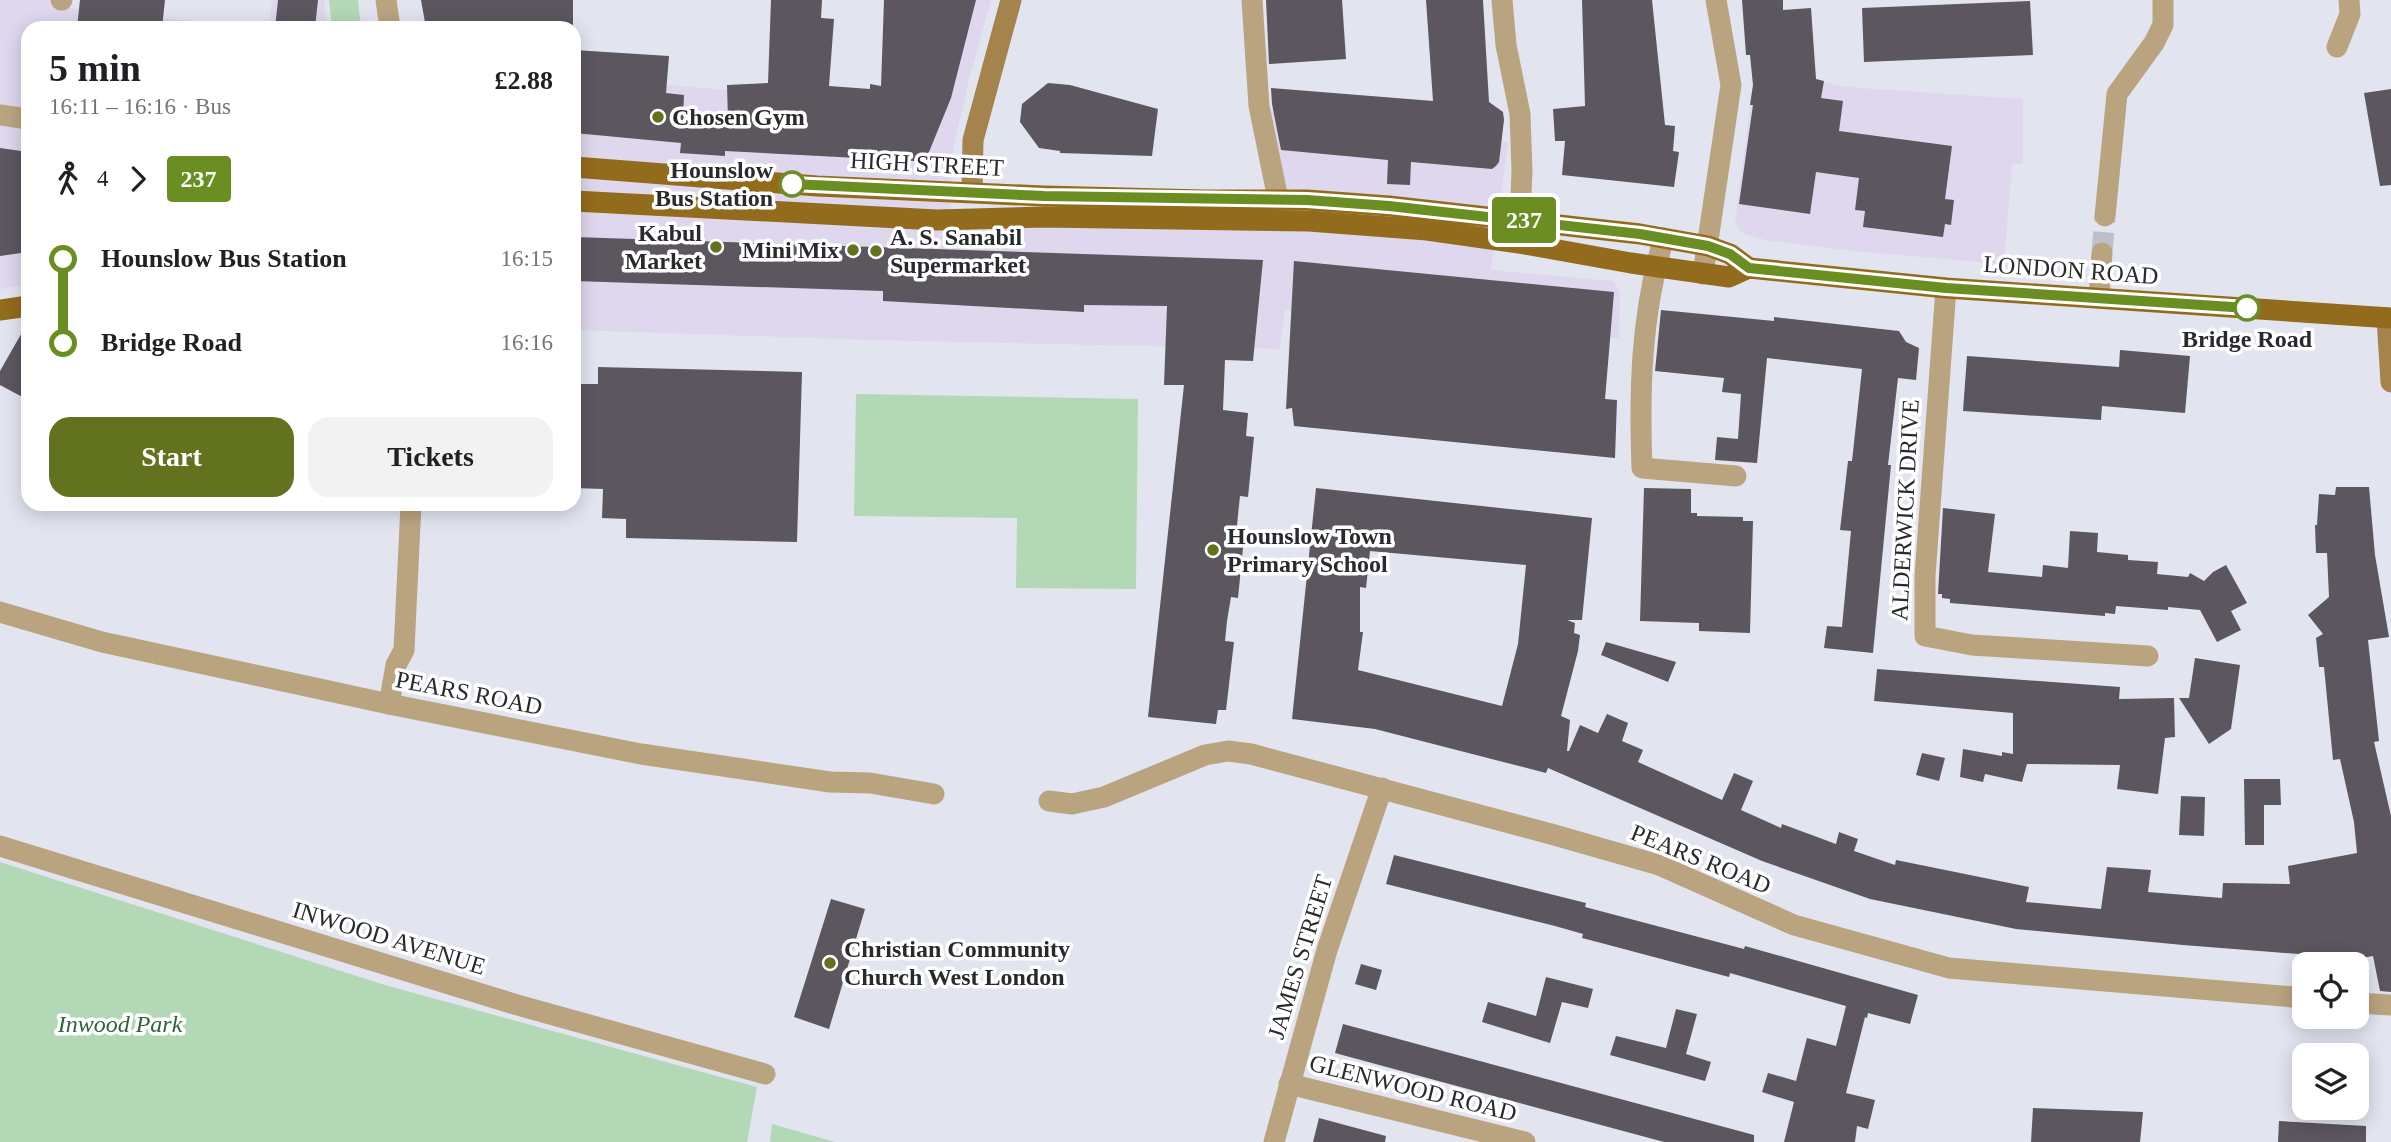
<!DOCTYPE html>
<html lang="en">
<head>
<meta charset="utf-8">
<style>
	body { margin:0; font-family:"Times New Roman",serif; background:#f2f2f2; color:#202124; height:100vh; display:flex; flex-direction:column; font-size:26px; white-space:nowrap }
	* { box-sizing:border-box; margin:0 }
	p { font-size:23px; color:#757577 }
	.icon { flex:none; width:38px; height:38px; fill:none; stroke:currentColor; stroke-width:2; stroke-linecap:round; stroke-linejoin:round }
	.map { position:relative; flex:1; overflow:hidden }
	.side { position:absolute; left:21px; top:21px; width:560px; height:490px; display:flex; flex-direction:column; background:#fff; border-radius:21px; box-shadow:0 4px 18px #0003 }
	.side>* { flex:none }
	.badge { padding:0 14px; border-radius:5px; font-size:24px; line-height:46px }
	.fabs { position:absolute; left:2292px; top:952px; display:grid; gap:14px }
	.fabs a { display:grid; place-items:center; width:77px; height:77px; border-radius:14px; background:#fff; box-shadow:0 4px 18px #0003; font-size:35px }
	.map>.badge { position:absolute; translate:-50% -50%; box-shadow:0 0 0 4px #fff }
	.legs { display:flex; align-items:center; gap:10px; height:77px; padding:0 28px; font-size:23px }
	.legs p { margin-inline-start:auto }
	.head { display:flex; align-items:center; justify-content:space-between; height:119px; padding:0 28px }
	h1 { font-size:38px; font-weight:800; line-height:52px }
	.cta { display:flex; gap:14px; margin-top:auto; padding:14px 28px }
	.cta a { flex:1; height:80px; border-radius:21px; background:#62721f; color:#fff; font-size:28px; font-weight:800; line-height:80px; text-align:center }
	.cta a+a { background:#f2f2f2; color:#202124 }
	ul { padding:0 28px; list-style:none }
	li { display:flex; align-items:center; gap:24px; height:84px; font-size:26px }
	li i { display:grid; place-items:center; width:10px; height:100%; margin:0 9px; background:currentColor }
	li i::after { content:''; width:18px; height:18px; margin:-9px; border:5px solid; border-radius:50%; background:#fff }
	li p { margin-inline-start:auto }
	li:first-child i { background:linear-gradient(#0000 50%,currentColor 0) }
	li:last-child i { background:linear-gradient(currentColor 50%,#0000 0) }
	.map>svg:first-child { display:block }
	.commercial { fill:#dfd7ed }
	.green { fill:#b3d8b6 }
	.building { fill:#5c565e; fill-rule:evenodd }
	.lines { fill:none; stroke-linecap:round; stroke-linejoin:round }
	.street-tunnel { stroke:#bdc0c9; stroke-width:21; stroke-dasharray:21 10; stroke-linecap:butt }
	.street { stroke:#baa480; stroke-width:21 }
	.secondary { stroke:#a4834c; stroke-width:21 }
	.primary { stroke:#936b1c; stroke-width:21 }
	.line-1-casing { stroke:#fff; stroke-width:16 }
	.line-1 { stroke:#6b8e23; stroke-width:10 }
	.poi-dot { fill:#62721f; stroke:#fff; stroke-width:2.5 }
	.stop-1-dot { fill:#fff; stroke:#6b8e23; stroke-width:3.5 }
	.labels { text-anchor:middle; stroke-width:7; stroke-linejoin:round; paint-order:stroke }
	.poi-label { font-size:24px; font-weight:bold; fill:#282a2e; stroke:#fff; text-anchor:start }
	.street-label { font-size:24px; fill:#282a2e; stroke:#fff }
	.stop-label { font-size:24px; font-weight:bold; fill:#282a2e; stroke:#fff; text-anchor:end }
	.park-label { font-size:24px; font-style:italic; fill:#2e6437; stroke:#fff }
</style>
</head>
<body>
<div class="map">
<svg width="2391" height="1142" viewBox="0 0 2391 1142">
	<rect width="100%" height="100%" fill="#e2e5f0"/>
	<g class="commercial">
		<path d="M0,0H50L53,6L254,28H28V285L0,289Z"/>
		<path d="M272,0H324L327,28H269Z"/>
		<path d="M935,0H991L969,80L952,155L950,223L1266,227V111L1508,142L1491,270L1613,281L1620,292L1619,338L1285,310L1280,349L870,340L574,330V77L905,105Z"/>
		<path d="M1751,66L1846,87L2023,99V164H2012L2004,264L1862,252L1765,240L1742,233L1735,223L1753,85Z"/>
	</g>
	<g class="green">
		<path d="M329,0H358L361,28H332Z"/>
		<path d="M856,394L1138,399L1136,589L1016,588L1017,518L854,516Z"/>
		<path d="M0,862L385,985L757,1087L747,1142H0Z"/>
		<path d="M772,1124L835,1142H770Z"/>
	</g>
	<g class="building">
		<path d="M80,0H165L162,28H77Z"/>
		<path d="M278,0H318L315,28H275Z"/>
		<path d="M421,0H573V28H426Z"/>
		<path d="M771,0H822L821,18L834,19L829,86L870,89V84L881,86L884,0H976L951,98L929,152L915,161L725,151V156L680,153L681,143L574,133V50L669,56L666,93L684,95L683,116L728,119L727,85L768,83Z"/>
		<path d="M1266,0H1342L1346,59L1269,64Z"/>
		<path d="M1426,0H1483L1489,102L1503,112L1504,120L1499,162L1496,166L1492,169L1411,162L1410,185L1387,184L1388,160L1281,150L1272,104L1271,88L1433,101Z"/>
		<path d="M1582,0H1652L1665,125L1675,126L1673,151L1679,152L1674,187L1562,175L1565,141H1555L1553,109L1585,106Z"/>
		<path d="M1742,0H1783V10L1811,8L1816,79L1824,81L1821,98L1843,101L1839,131L1952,146L1945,199L1954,200L1951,225L1945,224L1943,237L1863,227L1865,211L1855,210L1859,178L1816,172L1810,214L1739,204L1753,105H1750L1753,85L1750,55H1746Z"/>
		<path d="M2030,1L2033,55L1864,62L1862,8Z"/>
		<path d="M1048,83L1070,85L1158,109L1152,156L1060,153V151L1039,148L1020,122L1022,104Z"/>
		<path d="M2391,89V185L2380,186L2364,93Z"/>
		<path d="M0,148L28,152V252L0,256Z"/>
		<path d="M574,237L1263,260L1253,361L1225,360L1223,410L1248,413L1246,436L1254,437L1248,497L1240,496L1238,515L1236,537L1244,538L1238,598L1231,597L1227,621L1225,641L1234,642L1226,710H1218L1216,724L1148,717L1184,385H1164L1167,306L1084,305V312L1065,311L883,301V291L574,281Z"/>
		<path d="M1294,261L1614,292L1605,399L1617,400L1615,458L1294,426L1292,408L1286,409Z"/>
		<path d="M1661,310L1774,321V317L1899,331L1906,342L1919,348L1916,380L1898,378L1888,465H1891L1873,653L1824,648L1827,626L1842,627L1851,531L1840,530L1848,461H1852L1862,369L1767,358L1757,463L1715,460L1717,437L1738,439L1741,394L1722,392L1724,378L1655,371Z"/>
		<path d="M28,322V400L0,385V371Z"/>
		<path d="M2120,350L2190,356L2185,413L2102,406L2101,420L1963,411L1967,356L2119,367Z"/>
		<path d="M598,367L802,372L797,542L626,538V519L602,518L603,489L574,488V384H598Z"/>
		<path d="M2336,487H2369L2375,555L2389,637L2368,640L2379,741L2374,742L2391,816V992L2380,991L2373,956L2338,962V957L2183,945L2016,929L1870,899L1762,861L1548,768L1546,773L1375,729L1292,719L1316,488L1592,518L1582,620H1567L1575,623L1574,633L1580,635L1578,651L1561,716L1570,720L1567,751H1569L1580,725L1598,733L1607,714L1628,723L1622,741L1643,750L1638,762L1722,800L1734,773L1753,781L1741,810L1781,828L1782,824L1836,844L1839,832L1858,839L1854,851L1895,865L1896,860L2029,887L2026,902L2101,909L2107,867L2151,870L2148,892L2222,898L2223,883L2290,884L2288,866L2357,853L2354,822L2340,759L2333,760L2324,667H2319L2316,638L2323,634L2308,615L2329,597L2327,553H2316L2315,525H2317L2319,494L2335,495ZM1370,551L1526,565L1518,644L1502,706L1358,670L1363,632H1360V587L1366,588Z"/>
		<path d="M1644,488L1691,489V513H1697V516L1743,517V521H1753L1750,633L1699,631V623L1640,621Z"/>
		<path d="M1943,508L1995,514L1988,572L2042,577L2043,565L2068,568L2070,531L2098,533L2097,552L2128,555V560L2158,562L2157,574L2188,577L2190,573L2204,581L2213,572L2226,565L2247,603L2231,611L2241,630L2217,642L2200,610L2168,607V610L2116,606L2115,614L2105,613V616L1950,603V599L1942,598V594H1938Z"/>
		<path d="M1606,642L1676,662L1668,682L1601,655Z"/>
		<path d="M2195,658L2240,665L2231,729L2209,744L2179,698H2189Z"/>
		<path d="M1877,669L2120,687L2119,699L2174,698L2175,737L2165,738L2158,794L2117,789L2120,765L2027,764L2022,782L1985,774L1983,782L1960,777L1963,749L2002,756V752L2013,754V713L1874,701Z"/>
		<path d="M1922,753L1945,758L1939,781L1916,775Z"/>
		<path d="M2244,779H2280L2281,805H2264V845H2245Z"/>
		<path d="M2181,796L2205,797L2204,836L2179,835Z"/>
		<path d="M1394,855L1586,903L1585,907L1744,949L1745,946L1918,995L1910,1024L1868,1013L1867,1018L1865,1017L1846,1093L1875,1100L1868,1129L1857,1126L1855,1142H1784L1794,1102L1762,1092L1768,1073L1796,1081L1807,1038L1836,1046L1846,1006L1730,973L1729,977L1605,944L1582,938L1583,934L1555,926L1386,884Z"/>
		<path d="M831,899L865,909L829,1029L794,1017Z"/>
		<path d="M1361,964L1382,970L1376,990L1355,984Z"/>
		<path d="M1546,977L1593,989L1588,1008L1562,1002L1550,1043L1482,1022L1488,1002L1536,1016Z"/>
		<path d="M1676,1009L1697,1014L1686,1054L1711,1062L1705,1081L1610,1055L1616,1036L1666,1048Z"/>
		<path d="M1343,1024L1754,1135V1142H1664L1335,1053Z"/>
		<path d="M2033,1108L2143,1112L2140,1142H2031Z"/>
		<path d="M1319,1118L1386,1136L1385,1142H1313Z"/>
		<path d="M2279,1121L2366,1126V1142H2278Z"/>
	</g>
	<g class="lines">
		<path class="street-tunnel" d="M2102,253L2105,216"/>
		<g class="street">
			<path d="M61,0H62"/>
			<path d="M386,0L390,28"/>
			<path d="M1252,0L1259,106L1278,199"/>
			<path d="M1502,0L1506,45L1520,114L1522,171L1519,243"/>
			<path d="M2337,47L2350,14L2349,0"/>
			<path d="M0,115L28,119"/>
			<path d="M2105,216L2117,94L2154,43L2163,25V0"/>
			<path d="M1664,238C1641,313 1639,391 1642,468L1736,476"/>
			<path d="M1703,274L1731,85L1716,0"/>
			<path d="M1946,288L1925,576V636L1972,645L2148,656"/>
			<path d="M2099,298L2102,253"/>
			<path d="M0,612L102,642L389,704L641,754L830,782L870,783L934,794"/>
			<path d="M389,704L396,665L404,650L411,504"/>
			<path d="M1049,801L1072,804L1104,797L1205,755L1228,751L1251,754L1551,834L1659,865L1794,925L1949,968L2305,998"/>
			<path d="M0,846L514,1004L765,1074"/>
			<path d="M2357,1003L2391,1005"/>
			<path d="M1289,1084L1525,1142"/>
			<path d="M1274,1142L1327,950L1382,788"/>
		</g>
		<g class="secondary">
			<path d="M972,192L973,140L1011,0"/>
			<path d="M2387,318L2391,382"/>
		</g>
		<g class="primary">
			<path d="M574,167L817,186L1043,196L1204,200H1307L1389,206L1640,234L1708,246L1730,254L1749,268"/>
			<path d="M574,201L937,220L1044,217L1309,221L1427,230L1519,243L1631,263L1729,277L1749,268L1946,288L2391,318"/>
			<path d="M0,310L28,306"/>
		</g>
	</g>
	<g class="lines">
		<g class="line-1-casing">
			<path id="line-1" d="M792,184L1044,196L1307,200L1389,206L1640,234L1708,246L1730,254L1749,268L1946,288L2247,308"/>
		</g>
		<use href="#line-1" class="line-1"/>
	</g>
	<g class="poi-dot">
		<circle cx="658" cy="117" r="7"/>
		<circle cx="716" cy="247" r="7"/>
		<circle cx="853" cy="250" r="7"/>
		<circle cx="876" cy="251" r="7"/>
		<circle cx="1213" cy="550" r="7"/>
		<circle cx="830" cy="963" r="7"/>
	</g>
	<g class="stop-1-dot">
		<circle cx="792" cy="184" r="12"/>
		<circle cx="2247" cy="308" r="12"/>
	</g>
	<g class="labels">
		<g class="poi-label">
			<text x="672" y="125">Chosen Gym</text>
			<text x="702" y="241" text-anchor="end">Kabul<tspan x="702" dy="28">Market</tspan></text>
			<text x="890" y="245">A. S. Sanabil<tspan x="890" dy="28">Supermarket</tspan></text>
			<text x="839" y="258" text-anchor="end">Mini Mix</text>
			<text x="1227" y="544">Hounslow Town<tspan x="1227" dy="28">Primary School</tspan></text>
			<text x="844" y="957">Christian Community<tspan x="844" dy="28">Church West London</tspan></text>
		</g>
		<g class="street-label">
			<text transform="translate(927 164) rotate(3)" y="8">HIGH STREET</text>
			<text transform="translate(2071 270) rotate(4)" y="8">LONDON ROAD</text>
			<text transform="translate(1905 510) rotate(-87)" y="8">ALDERWICK DRIVE</text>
			<text transform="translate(469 693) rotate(11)" y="8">PEARS ROAD</text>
			<text transform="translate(1701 859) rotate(22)" y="8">PEARS ROAD</text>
			<text transform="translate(389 938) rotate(17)" y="8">INWOOD AVENUE</text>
			<text transform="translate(1300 957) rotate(-73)" y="8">JAMES STREET</text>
			<text transform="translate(1413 1088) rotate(14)" y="8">GLENWOOD ROAD</text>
		</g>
		<g class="stop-label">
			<text x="773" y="178">Hounslow<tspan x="773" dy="28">Bus Station</tspan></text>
			<text x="2247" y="347" text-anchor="middle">Bridge Road</text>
		</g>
		<g class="park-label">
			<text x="120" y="1032">Inwood Park</text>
		</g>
	</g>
</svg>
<div class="fabs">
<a><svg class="icon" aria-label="locate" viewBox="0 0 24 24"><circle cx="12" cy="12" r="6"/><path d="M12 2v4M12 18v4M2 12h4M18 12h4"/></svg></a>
<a><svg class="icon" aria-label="layers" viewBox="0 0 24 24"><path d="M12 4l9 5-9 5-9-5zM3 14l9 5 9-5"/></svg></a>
</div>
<b class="badge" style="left:1524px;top:220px;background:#6b8e23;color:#fff">237</b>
<section class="side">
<div class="head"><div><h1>5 min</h1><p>16:11 – 16:16 · Bus</p></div><b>£2.88</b></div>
<div class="legs"><svg class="icon" aria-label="walk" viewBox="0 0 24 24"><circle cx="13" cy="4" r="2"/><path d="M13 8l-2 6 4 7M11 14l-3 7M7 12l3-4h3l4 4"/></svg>4<svg class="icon" aria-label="forward" viewBox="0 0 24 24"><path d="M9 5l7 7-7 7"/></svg><b class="badge" style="background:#6b8e23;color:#fff">237</b></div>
<ul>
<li><i style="color:#6b8e23"></i><b>Hounslow Bus Station</b><p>16:15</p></li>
<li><i style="color:#6b8e23"></i><b>Bridge Road</b><p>16:16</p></li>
</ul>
<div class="cta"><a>Start</a><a>Tickets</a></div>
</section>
</div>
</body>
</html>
